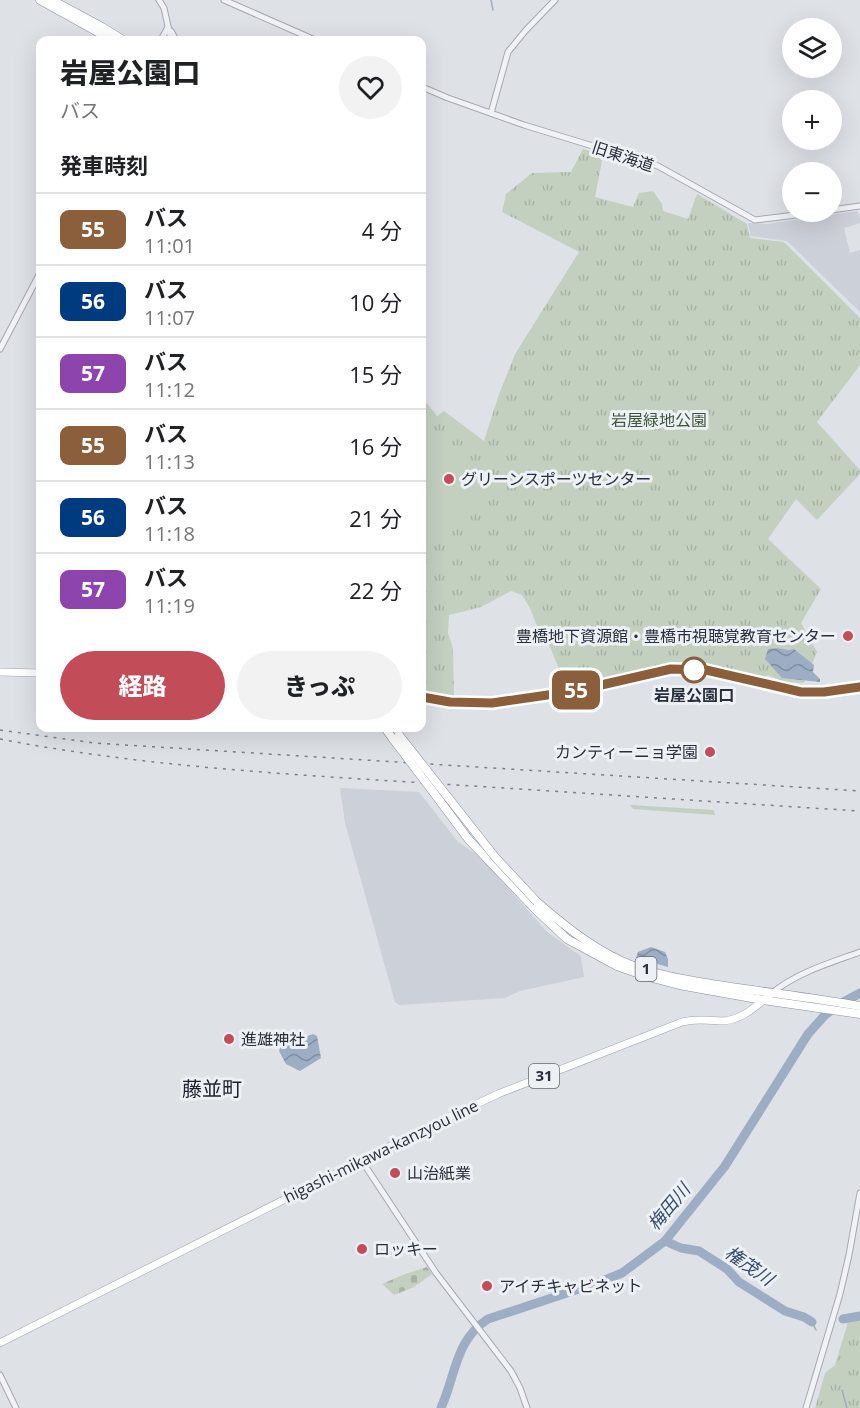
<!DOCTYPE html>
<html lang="ja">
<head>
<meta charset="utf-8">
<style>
	body { margin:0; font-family:"Open Sans","Noto Sans JP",sans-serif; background:#f2f2f2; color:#202124; height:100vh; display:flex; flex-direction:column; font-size:22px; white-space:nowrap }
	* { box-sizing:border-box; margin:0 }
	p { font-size:20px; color:#757577 }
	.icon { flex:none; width:33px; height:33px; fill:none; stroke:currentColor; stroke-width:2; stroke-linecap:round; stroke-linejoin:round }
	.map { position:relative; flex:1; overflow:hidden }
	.sheet { position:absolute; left:36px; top:36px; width:390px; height:696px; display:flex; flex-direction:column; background:#fff; border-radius:12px; box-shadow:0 6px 24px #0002 }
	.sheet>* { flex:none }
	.badge { padding:0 12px; border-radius:9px; font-size:21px; line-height:39px }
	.tools { position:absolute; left:782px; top:18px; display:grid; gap:12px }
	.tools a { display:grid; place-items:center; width:60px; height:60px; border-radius:50%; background:#fff; box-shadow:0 6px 24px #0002; font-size:30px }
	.map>.badge { position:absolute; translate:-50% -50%; box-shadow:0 0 0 3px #fff }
	h2 { padding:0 24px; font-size:22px; line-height:54px }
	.round { display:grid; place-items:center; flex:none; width:63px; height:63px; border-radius:32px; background:#f2f2f2 }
	.headline { display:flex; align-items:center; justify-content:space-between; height:102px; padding:0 24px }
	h1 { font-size:28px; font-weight:800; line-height:45px }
	.primary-button { display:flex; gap:12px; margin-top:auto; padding:12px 24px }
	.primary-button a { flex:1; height:69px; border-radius:36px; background:#c24c58; color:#fff; font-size:24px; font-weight:800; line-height:69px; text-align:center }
	.primary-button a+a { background:#f2f2f2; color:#202124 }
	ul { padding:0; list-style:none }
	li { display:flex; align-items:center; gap:18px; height:72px; padding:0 24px; border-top:2px solid #e0e0e0 }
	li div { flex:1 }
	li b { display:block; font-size:22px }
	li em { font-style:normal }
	li .badge { min-width:66px; font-weight:700; text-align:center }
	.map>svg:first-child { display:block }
	.built { fill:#ccd0d8 }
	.cemetery { fill:url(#cemetery-stones) }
	.park { fill:url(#park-tufts) }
	.pitch { fill:#c3d0c0 }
	.water { fill:url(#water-waves) }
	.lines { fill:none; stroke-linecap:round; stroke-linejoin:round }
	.stream { stroke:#9cadc4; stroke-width:1.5 }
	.river { stroke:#9cadc4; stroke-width:9 }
	.minor-casing { stroke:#a4a8b0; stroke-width:7 }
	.major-casing { stroke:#9ea5b1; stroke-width:8 }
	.highway-casing { stroke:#878e9c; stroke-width:9 }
	.minor { stroke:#f0f2f5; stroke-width:5 }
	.major { stroke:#fff; stroke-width:7 }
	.highway { stroke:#fff; stroke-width:8 }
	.rail { stroke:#79808f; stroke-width:1.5; stroke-dasharray:3 6; stroke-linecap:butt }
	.highway-bridge-casing { stroke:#878e9c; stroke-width:9; stroke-linecap:butt }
	.highway-bridge { stroke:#fff; stroke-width:8 }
	.line-casing { stroke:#fff; stroke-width:14 }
	.line { stroke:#8b5e3c; stroke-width:9 }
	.poi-dot { fill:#c24c58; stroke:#edf0f4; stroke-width:2 }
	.stop-dot { fill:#fff; stroke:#8b5e3c; stroke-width:3 }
	.labels { text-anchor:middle; stroke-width:6; stroke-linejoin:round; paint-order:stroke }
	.shield { fill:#edf0f4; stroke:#646973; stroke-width:1.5 }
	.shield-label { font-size:15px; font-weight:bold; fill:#292f3c }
	.street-label { font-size:16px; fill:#292f3c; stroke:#edf0f4 }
	.park-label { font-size:16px; fill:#3b5637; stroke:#edf0f4 }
	.poi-label { font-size:16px; fill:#292f3c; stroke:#edf0f4; text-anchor:start }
	.stop-label { font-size:16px; font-weight:bold; fill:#292f3c; stroke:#edf0f4 }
	.water-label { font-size:18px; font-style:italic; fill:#364c6c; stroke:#edf0f4 }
	.quarter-label { font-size:20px; fill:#1b202d; stroke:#edf0f4 }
</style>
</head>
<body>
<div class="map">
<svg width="860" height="1408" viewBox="0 0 860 1408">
	<defs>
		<pattern id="cemetery-stones" width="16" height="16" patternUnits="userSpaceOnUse" patternTransform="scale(1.5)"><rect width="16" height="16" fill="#c3d0c0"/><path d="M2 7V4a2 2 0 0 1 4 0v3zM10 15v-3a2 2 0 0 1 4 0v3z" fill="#a8b3a6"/></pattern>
		<pattern id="park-tufts" width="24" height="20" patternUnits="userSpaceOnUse" patternTransform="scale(1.5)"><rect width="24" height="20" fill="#c3d0c0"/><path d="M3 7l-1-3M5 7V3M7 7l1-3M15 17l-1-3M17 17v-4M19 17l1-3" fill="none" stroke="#a8b3a6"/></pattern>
		<pattern id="water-waves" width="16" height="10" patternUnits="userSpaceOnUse" patternTransform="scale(1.5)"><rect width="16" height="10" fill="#9cadc4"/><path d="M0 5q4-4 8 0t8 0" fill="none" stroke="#7f8da0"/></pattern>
	</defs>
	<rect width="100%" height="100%" fill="#dee1e6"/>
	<g class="built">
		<path d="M857,211L860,218V223L844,228L850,253L860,250V312L787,241L751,236L748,223L767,224Z"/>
		<path d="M340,788L419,792L458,842L481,857L547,932L581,956L584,977L520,991L505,998L399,1005L395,1002L345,823Z"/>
	</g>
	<path class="cemetery" d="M427,1267L432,1274L414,1287L394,1295L382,1284L405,1274Z"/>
	<g class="park">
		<path d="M583,149L603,155L595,197L633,207L639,193L653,191L662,204L663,211L688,219L697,194L747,224L750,238L784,242L860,318V365L817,422L860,470V474L817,520L796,499L768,539L821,589L801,623L817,652L804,683L783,682L768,675L756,682L706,670L671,669L568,691L548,642L539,631L530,608L522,595L511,591L481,607L449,615L448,633L453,648L454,698L422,690V397L437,416L444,411L484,441L498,397L515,354L579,252L502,212L506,194L532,173L571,172Z"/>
		<path d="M630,805L714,810L715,815L633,809Z"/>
		<path d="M860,1319V1408H815L825,1373L835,1365L848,1322Z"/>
	</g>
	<path class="pitch" d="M441,431L486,492L422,540V442Z"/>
	<g class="water">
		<path d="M777,648L789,650L794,649L814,665L813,672L820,679V682L782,678L765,659L768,649Z"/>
		<path d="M651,947L665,952L668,959V967L636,958L638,952Z"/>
		<path d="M313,1034L317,1036L321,1058L300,1071L286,1064L279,1051L282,1043L292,1035L297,1040Z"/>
	</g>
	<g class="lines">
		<g class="stream">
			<path d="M491,0L493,10"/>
			<path d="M812,1322L816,1330"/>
			<path d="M842,1390L847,1408"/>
		</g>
		<g class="river">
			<path d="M665,1241L681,1248L699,1251L727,1269L739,1282L785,1311L804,1317L812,1322"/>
			<path d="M843,1319L860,1316"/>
			<path d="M441,1408C456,1375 455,1340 488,1319L600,1282L622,1273L665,1241L725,1166L808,1034L825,1015L838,1005L860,993"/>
		</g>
		<g class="minor-casing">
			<g id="minor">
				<path d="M159,0L164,8L171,40"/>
				<path d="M224,0L315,40"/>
				<path d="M171,31L176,40"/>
				<path d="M161,40L168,27"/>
				<path d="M422,87L448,98L524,125L658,166L755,220L820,212"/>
				<path d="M491,113L508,52L526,30L555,0"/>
				<path d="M831,210L860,206"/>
				<path d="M0,349L40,273"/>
				<path d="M772,993C798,972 830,963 860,952"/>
				<path d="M362,1161L436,1273L511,1371L520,1388L527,1408"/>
				<path d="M0,1375L16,1408"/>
				<path d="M806,1408L840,1294L849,1255L860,1193"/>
			</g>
		</g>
		<g class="major-casing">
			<g id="major">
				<path d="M0,672L40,673"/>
				<path d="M422,697L450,702L492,703L575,691L671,669L706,670L801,692H824L860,686"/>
				<path d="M0,1343L434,1124L498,1094L682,1022C695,1019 706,1020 720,1021C742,1021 756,1006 772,993"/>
			</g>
		</g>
		<g class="highway-casing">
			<g id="highway">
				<path d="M40,0L112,40"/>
				<path d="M52,0L102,27L123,40"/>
				<path d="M385,728L393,739"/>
				<path d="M440,801L469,840L536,910L567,939L617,966L645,976L679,985L763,1000L860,1014"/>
				<path d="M537,902C567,928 598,953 636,967C669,978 704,983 738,988C779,994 820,999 860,1006"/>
			</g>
		</g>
		<use href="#minor" class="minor"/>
		<use href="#major" class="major"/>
		<use href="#highway" class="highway"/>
		<g class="rail">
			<path d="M0,730L94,743L860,791"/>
			<path d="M0,739C140,766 282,774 425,783C570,792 715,802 860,811"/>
		</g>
		<g class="highway-bridge-casing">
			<g id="highway-bridge">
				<path d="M399,735L495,857L537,902"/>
				<path d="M393,739L440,801"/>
			</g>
		</g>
		<use href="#highway-bridge" class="highway-bridge"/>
	</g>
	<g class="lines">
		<g class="line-casing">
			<path id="line" d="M422,697L450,702L492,703L575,691L671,669L706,670L801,692H824L860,687"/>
		</g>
		<use href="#line" class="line"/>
	</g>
	<g class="poi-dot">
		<circle cx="449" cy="479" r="6"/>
		<circle cx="848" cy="636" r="6"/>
		<circle cx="710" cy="752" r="6"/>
		<circle cx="229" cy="1039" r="6"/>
		<circle cx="395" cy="1173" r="6"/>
		<circle cx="362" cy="1249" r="6"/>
		<circle cx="487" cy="1286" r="6"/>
	</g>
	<circle class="stop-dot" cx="694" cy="670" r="12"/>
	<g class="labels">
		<g class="shield">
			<rect x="635.5" y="957" width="21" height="24" rx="4.5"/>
			<rect x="529" y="1064" width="30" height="24" rx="4.5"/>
		</g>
		<g class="shield-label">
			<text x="646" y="974">1</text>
			<text x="544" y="1081">31</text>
		</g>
		<g class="street-label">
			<text transform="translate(623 156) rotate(18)" y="6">旧東海道</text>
			<text transform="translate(381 1151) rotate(-26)" y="6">higashi-mikawa-kanzyou line</text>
		</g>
		<g class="park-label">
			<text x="659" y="426">岩屋緑地公園</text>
		</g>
		<g class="poi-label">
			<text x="461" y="485">グリーンスポーツセンター</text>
			<text x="836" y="642" text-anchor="end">豊橋地下資源館・豊橋市視聴覚教育センター</text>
			<text x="698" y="758" text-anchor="end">カンティーニョ学園</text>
			<text x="241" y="1045">進雄神社</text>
			<text x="407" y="1179">山治紙業</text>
			<text x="374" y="1255">ロッキー</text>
			<text x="499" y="1292">アイチキャビネット</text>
		</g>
		<g class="stop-label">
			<text x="694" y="701">岩屋公園口</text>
		</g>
		<g class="water-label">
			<text transform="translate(669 1207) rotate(-50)" y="6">梅田川</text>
			<text transform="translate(749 1266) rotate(35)" y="6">権茂川</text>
		</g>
		<g class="quarter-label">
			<text x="212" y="1096">藤並町</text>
		</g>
	</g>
</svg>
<div class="tools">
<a><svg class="icon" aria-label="layers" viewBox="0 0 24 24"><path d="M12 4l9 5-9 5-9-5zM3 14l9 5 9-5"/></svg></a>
<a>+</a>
<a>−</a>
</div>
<b class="badge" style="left:576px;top:690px;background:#8b5e3c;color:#fff">55</b>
<section class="sheet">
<div class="headline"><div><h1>岩屋公園口</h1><p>バス</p></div><a class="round"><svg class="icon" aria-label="heart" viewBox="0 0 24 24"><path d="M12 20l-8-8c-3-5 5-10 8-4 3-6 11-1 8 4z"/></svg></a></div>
<h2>発車時刻</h2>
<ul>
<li><span class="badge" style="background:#8b5e3c;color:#fff">55</span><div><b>バス</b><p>11:01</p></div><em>4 分</em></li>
<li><span class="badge" style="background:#003b80;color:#fff">56</span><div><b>バス</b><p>11:07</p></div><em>10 分</em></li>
<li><span class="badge" style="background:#8e44ad;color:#fff">57</span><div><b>バス</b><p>11:12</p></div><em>15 分</em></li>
<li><span class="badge" style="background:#8b5e3c;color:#fff">55</span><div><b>バス</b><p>11:13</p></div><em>16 分</em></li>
<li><span class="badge" style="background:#003b80;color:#fff">56</span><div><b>バス</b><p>11:18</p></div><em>21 分</em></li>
<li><span class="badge" style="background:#8e44ad;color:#fff">57</span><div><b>バス</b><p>11:19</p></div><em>22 分</em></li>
</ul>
<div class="primary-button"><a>経路</a><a>きっぷ</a></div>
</section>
</div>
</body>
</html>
